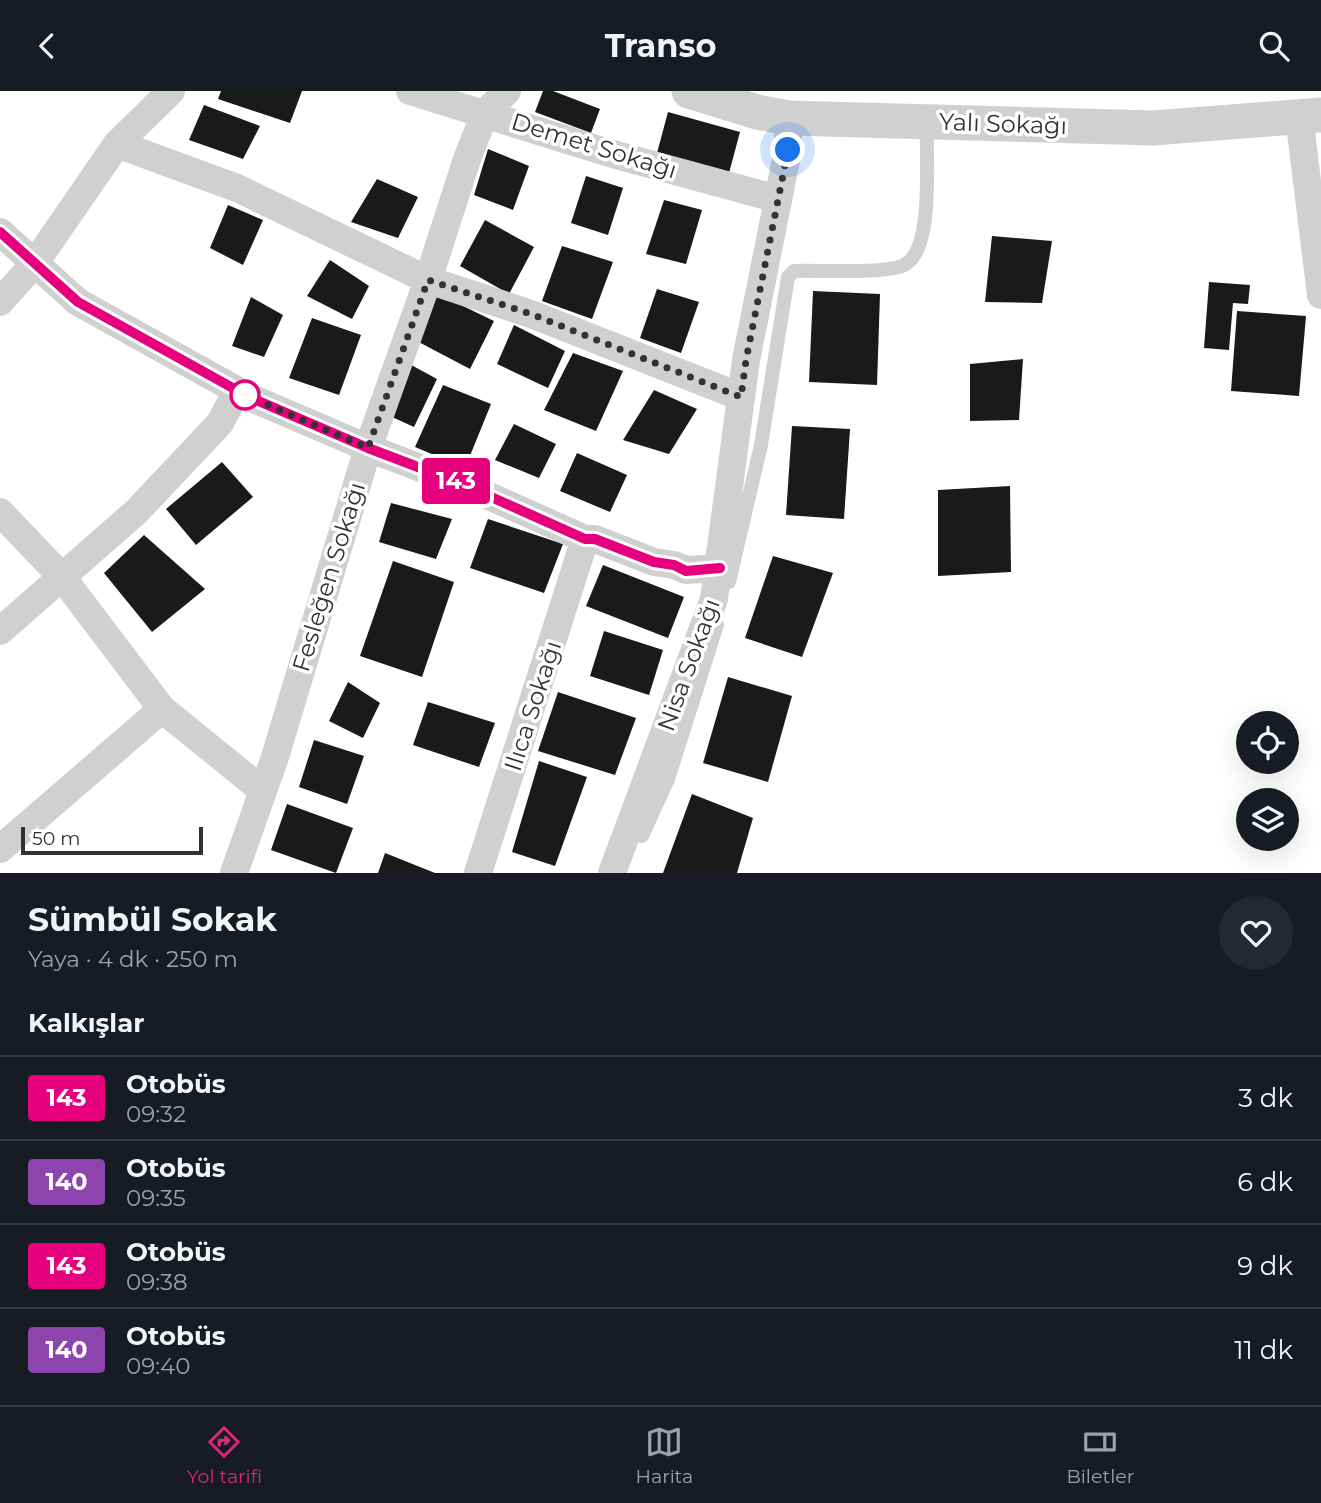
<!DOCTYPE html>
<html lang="tr">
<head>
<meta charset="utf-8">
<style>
	body { margin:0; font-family:Montserrat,sans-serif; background:#242831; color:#f1f3f6; height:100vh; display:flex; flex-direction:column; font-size:26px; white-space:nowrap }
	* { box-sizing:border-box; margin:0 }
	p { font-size:23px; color:#9ea1a6 }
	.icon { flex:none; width:38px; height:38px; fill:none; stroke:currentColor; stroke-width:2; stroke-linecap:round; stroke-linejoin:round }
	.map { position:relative; height:782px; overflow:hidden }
	.details { display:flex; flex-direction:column; background:#171b24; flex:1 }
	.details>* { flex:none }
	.badge { padding:0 14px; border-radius:5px; font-size:24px; line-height:46px }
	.buttons { position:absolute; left:1236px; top:620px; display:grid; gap:14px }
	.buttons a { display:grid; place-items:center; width:63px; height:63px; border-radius:50%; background:#171b24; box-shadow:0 7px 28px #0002; font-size:35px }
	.scale { position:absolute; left:21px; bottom:18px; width:182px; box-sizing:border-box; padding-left:7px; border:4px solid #333; border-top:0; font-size:19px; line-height:24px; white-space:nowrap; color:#333; -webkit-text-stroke:5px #fff; paint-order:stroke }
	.you { position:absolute; width:35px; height:35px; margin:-18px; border:5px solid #fff; border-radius:50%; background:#1a73e8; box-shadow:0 0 0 10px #1a73e833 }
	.map>.badge { position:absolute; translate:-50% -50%; box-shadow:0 0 0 4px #fff }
	h2 { padding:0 28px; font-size:26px; line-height:63px }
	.round { display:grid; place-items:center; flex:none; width:74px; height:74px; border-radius:37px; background:#242831 }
	.summary { display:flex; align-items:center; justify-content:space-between; height:119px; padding:0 28px }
	h1 { font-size:33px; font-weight:700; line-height:52px }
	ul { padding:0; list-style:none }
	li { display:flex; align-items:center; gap:21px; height:84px; padding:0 28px; border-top:2px solid #363941 }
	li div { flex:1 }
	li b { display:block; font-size:26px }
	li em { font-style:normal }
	li .badge { min-width:77px; font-weight:700; text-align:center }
	header { display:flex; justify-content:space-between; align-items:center; height:91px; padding:0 28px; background:#171b24; font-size:32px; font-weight:700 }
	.tab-bar { display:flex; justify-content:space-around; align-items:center; height:98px; border-top:2px solid #363941; background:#171b24; font-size:19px; color:#9ea1a6 }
	.tab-bar a { display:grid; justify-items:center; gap:4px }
	.tab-bar .selected { color:#db2777 }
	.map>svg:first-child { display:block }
	.building { fill:#1a1a1a }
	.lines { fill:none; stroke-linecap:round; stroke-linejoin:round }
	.service { stroke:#d0d0d0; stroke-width:14 }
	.minor { stroke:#d0d0d0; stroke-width:28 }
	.tertiary { stroke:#d0d0d0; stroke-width:35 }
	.line-casing { stroke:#fff; stroke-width:16 }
	.line { stroke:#e6007e; stroke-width:10 }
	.walk { stroke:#333; stroke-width:7; stroke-dasharray:0 12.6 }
	.stop-dot { fill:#fff; stroke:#e6007e; stroke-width:3.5 }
	.labels { text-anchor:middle; stroke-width:7; stroke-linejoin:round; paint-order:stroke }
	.street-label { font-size:24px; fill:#333; stroke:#fff }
</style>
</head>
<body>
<header><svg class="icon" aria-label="back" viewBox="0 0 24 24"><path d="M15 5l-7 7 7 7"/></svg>Transo<svg class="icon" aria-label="search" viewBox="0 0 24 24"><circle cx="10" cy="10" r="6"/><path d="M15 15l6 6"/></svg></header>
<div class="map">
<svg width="1321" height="782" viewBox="0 0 1321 782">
	<rect width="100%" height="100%" fill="#fff"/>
	<g class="building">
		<path d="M221,0H302L290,32L218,8Z"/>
		<path d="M543,0H553L600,18L591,42L535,21Z"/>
		<path d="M204,14L260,35L243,68L189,49Z"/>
		<path d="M668,21L740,41L729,82L657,62Z"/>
		<path d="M488,58L529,75L513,119L474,104Z"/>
		<path d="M586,85L623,97L608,144L571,132Z"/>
		<path d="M377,88L418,106L398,147L351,131Z"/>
		<path d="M664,109L702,119L686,173L646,163Z"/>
		<path d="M228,114L263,129L243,174L210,157Z"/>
		<path d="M485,129L534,156L509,203L460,175Z"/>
		<path d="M992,145L1052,150L1042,212L985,211Z"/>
		<path d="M562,155L613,171L592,228L542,210Z"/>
		<path d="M330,169L369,195L352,228L307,205Z"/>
		<path d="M1209,191L1250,194L1248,213L1233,212L1229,259L1204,257Z"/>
		<path d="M657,198L699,211L681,262L640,247Z"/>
		<path d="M813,200L880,203L877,294L809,291Z"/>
		<path d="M434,201L494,230L470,278L413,248Z"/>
		<path d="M251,206L283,224L264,266L232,255Z"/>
		<path d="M1237,220L1306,225L1299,305L1231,300Z"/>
		<path d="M312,227L361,244L339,304L289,287Z"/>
		<path d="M514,234L565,260L548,297L497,273Z"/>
		<path d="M573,262L623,280L596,340L544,319Z"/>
		<path d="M1023,268L1019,329L970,330V273Z"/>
		<path d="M402,269L437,288L414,336L381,321Z"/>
		<path d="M443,294L491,313L465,377L415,356Z"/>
		<path d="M654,299L697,318L669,363L623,349Z"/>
		<path d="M514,333L556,353L539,387L495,369Z"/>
		<path d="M792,335L850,338L844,428L786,424Z"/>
		<path d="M577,362L627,384L610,421L560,400Z"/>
		<path d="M222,371L253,406L196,454L166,418Z"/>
		<path d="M1010,395L1011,481L938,485V399Z"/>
		<path d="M391,412L452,428L436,468L379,451Z"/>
		<path d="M488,428L563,453L544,502L470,477Z"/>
		<path d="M144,444L205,498L152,541L104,482Z"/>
		<path d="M773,465L833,482L802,566L745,547Z"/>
		<path d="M393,470L454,491L422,586L360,565Z"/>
		<path d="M603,474L684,506L668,547L586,515Z"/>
		<path d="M604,540L663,559L649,604L590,585Z"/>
		<path d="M728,586L792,605L768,691L703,672Z"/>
		<path d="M348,591L380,612L363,647L329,630Z"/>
		<path d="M558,601L636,627L615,684L538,660Z"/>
		<path d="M428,611L495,632L479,676L413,654Z"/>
		<path d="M314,649L364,665L347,713L299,696Z"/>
		<path d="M539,670L587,686L555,775L512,761Z"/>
		<path d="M692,703L753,727L737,782H663Z"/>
		<path d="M287,713L353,737L336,782L271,759Z"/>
		<path d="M385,762L435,782H378Z"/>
	</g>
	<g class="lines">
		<g class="service">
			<path d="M729,491L761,354L788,186L794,180C820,179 880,183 902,175C936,163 925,62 927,32"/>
			<path d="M642,745L668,688L717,534"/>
		</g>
		<g class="minor">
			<path d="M410,0L609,62L778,108"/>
			<path d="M1299,25L1321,204"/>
			<path d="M117,53L171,0"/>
			<path d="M0,141L78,211L249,306L368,357L460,392L585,448H595L654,471L674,474L686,479L720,477"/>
			<path d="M0,211L35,172L117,53L237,97L428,189L531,223L741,306"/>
			<path d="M0,421L62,486L162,618L0,758"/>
			<path d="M0,540L136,421L220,332L237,300"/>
			<path d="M162,618L262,699"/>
			<path d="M234,782L275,666L368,357L428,189L467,68L485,22L507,0"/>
			<path d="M478,782L585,448"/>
			<path d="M612,782L714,508L746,269L788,59V27"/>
		</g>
		<path class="tertiary" d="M689,0L757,21L788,27L1153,37L1321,24"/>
	</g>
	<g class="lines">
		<g class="line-casing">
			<path id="line" d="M0,141L78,211L249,306L368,357L460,392L585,448H595L654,471L674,474L686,480L720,477"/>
		</g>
		<use href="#line" class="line"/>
		<path class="walk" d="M245,304L368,357L428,189L531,223L741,306L746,269L788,59"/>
	</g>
	<circle class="stop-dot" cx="245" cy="304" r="14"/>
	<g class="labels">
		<g class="street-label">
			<text transform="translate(1003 33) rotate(2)" y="8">Yalı Sokağı</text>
			<text transform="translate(594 55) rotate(17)" y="8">Demet Sokağı</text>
			<text transform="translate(329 486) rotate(-73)" y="8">Fesleğen Sokağı</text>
			<text transform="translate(689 574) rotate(-70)" y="8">Nisa Sokağı</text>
			<text transform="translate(533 615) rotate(-72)" y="8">Ilıca Sokağı</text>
		</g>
	</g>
</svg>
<div class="buttons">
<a><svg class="icon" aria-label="locate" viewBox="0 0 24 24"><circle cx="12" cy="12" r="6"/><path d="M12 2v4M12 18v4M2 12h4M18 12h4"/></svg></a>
<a><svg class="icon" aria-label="layers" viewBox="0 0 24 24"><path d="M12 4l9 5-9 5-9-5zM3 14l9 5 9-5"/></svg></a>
</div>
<div class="scale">50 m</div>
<div class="you" style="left:788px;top:59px"></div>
<b class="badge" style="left:456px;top:390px;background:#e6007e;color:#fff">143</b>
</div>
<section class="details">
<div class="summary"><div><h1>Sümbül Sokak</h1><p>Yaya · 4 dk · 250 m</p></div><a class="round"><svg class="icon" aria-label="heart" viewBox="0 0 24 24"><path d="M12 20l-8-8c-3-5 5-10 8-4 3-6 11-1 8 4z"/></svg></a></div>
<h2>Kalkışlar</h2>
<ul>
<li><span class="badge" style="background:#e6007e;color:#fff">143</span><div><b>Otobüs</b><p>09:32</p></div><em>3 dk</em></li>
<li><span class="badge" style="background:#8e44ad;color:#fff">140</span><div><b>Otobüs</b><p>09:35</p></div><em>6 dk</em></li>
<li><span class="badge" style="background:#e6007e;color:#fff">143</span><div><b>Otobüs</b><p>09:38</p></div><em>9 dk</em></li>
<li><span class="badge" style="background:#8e44ad;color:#fff">140</span><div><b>Otobüs</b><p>09:40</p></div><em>11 dk</em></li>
</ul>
</section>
<nav class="tab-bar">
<a class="selected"><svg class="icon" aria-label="directions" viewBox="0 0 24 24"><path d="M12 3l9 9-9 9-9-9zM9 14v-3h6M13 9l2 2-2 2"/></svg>Yol tarifi</a>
<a><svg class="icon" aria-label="map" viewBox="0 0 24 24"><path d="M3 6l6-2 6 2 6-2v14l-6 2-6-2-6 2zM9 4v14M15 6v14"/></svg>Harita</a>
<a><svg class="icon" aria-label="tickets" viewBox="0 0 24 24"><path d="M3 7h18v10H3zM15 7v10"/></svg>Biletler</a>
</nav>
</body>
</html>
